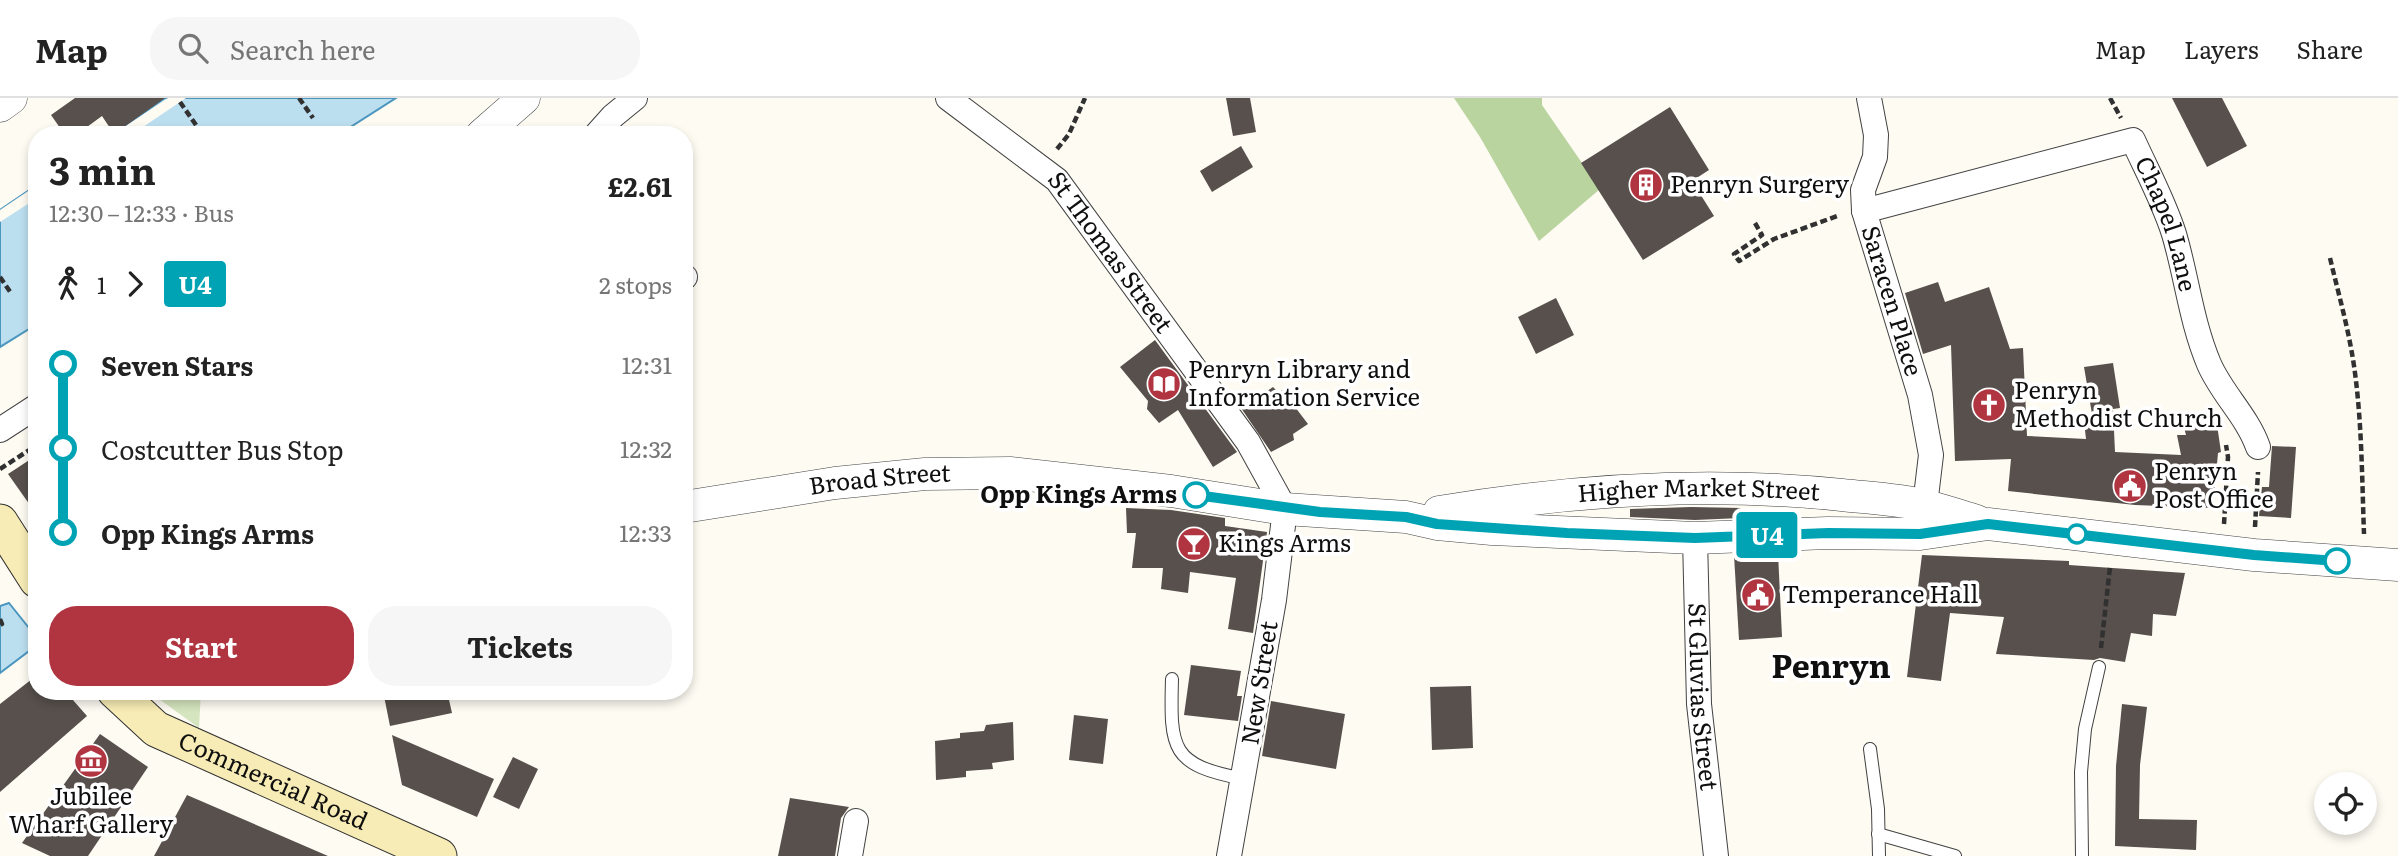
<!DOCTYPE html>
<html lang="en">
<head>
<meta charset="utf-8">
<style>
	body { margin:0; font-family:Literata,serif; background:#f6f6f6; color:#222; height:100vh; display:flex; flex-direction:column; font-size:26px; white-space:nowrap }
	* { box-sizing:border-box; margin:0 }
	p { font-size:23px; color:#767676 }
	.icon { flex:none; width:38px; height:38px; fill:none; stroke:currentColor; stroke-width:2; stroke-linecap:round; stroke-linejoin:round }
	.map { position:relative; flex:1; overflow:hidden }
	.details { position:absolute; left:28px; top:28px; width:665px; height:574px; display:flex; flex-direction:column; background:#fff; border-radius:28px; box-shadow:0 4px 10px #0003 }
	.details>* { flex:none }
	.badge { padding:0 14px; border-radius:5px; font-size:24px; line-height:46px }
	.tools { position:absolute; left:2314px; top:674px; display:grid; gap:14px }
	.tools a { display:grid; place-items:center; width:63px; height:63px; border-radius:50%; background:#fff; box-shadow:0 4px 10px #0003; font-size:35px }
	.map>.badge { position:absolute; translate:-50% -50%; box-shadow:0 0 0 4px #fff }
	.legs { display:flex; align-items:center; gap:10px; height:77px; padding:0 21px; font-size:23px }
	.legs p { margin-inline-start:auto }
	.overview { display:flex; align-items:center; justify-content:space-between; height:119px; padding:0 21px }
	h1 { font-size:38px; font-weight:700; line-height:52px }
	.cta { display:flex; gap:14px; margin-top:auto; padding:14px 21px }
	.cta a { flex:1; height:80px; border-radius:28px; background:#b13541; color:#fff; font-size:28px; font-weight:700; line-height:80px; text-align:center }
	.cta a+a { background:#f6f6f6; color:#222 }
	ul { padding:0 21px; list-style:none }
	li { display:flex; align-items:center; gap:24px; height:84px; font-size:26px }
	li i { display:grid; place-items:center; width:10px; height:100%; margin:0 9px; background:currentColor }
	li i::after { content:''; width:18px; height:18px; margin:-9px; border:5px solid; border-radius:50%; background:#fff }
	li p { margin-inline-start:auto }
	li:first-child i { background:linear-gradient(#0000 50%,currentColor 0) }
	li:last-child i { background:linear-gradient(currentColor 50%,#0000 0) }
	header { display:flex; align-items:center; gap:42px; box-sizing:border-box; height:98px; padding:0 35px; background:#fff; border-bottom:2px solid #e0e0e0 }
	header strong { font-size:33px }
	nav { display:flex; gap:38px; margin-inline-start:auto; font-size:24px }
	.search { width:490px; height:63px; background:#f6f6f6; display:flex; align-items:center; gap:18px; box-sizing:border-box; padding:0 24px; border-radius:28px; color:#767676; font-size:26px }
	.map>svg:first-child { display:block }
	.green { fill:#d5e5bf }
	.forest { fill:#bad4a0 }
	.water { fill:#bcdff0; stroke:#4b96bf; stroke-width:2 }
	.pier { fill:#fefbf3 }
	.building { fill:#57504d }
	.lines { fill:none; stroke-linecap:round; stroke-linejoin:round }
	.service-casing { stroke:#424242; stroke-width:14 }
	.minor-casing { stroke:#424242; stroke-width:26 }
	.tertiary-casing { stroke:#424242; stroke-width:33 }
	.secondary-casing { stroke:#313131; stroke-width:37 }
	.path { stroke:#313131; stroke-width:4.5; stroke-dasharray:7 3.5; stroke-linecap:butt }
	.service { stroke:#fff; stroke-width:12 }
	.minor { stroke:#fff; stroke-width:24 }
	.tertiary { stroke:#fff; stroke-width:32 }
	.secondary { stroke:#f7ecb5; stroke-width:35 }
	.line-1-casing { stroke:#fff; stroke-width:16 }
	.line-1 { stroke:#00a3b4; stroke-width:10 }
	.stop-1-dot { fill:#fff; stroke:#00a3b4; stroke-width:3.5 }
	.labels { text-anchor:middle; stroke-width:7; stroke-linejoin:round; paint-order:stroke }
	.poi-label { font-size:24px; fill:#0f0f0f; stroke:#fff; text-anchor:start }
	.street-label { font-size:24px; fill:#0f0f0f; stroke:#fff }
	.stop-label { font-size:24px; font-weight:bold; fill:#0f0f0f; stroke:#fff; text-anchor:end }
	.district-label { font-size:32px; font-weight:bold; fill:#0f0f0f; stroke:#fff }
</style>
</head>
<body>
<header>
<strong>Map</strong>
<div class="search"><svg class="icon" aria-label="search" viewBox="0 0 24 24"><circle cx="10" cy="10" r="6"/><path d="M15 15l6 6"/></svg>Search here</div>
<nav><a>Map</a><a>Layers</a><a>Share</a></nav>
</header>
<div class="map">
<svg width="2398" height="758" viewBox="0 0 2398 758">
	<rect width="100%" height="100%" fill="#fefbf3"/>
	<path class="green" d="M148,593H201L199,630Z"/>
	<path class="forest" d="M1454,0H1542V7L1600,91L1539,143L1480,39Z"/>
	<g class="water">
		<path d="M165,0H396L338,37H112Z"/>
		<path d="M37,87V226L0,249V112Z"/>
		<path d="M9,505L37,540V547L0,575V508Z"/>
	</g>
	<g class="pier">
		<path d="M168,0H186L131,37H112Z"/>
		<path d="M37,87V100L0,124V112Z"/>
	</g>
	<g class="building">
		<path d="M75,0H165L114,36L102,18L76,37H65L51,17Z"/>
		<path d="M1226,0H1250L1256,34L1233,38Z"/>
		<path d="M2172,0H2222L2247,48L2207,69Z"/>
		<path d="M1670,9L1709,72L1692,83L1714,118L1643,162L1581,65Z"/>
		<path d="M1241,48L1253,69L1212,94L1200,73Z"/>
		<path d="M1938,184L1945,204L1989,189L2010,251L2023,250L2027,338L2086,341L2084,324L2093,322L2084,269L2113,265L2120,310L2113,311L2115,354L2181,357L2177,337H2186L2183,326L2216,320L2221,354L2218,355L2213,410L2135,407L2008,393L2011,361L1955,363L1951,247L1923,256L1905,195Z"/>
		<path d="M1556,200L1574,237L1536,256L1518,219Z"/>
		<path d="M1155,242L1237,354L1213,369L1178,312L1159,325L1147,311L1148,303L1120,269Z"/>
		<path d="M1273,289L1278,294L1282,292L1308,326L1293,336L1294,342L1271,354L1241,310Z"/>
		<path d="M2272,348L2296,349L2291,420L2259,418L2262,389H2269Z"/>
		<path d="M37,357V417L8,376Z"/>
		<path d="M1691,409L1789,411L1788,418L1695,422L1630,419V411Z"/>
		<path d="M1126,410L1171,412L1225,420V428L1267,434L1253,535L1228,531L1236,480L1190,474L1188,495L1161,491L1163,470H1132L1136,435H1127Z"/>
		<path d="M1778,455L1782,539L1739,542L1734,457Z"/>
		<path d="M1922,457L2069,463V467L2185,475L2176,518L2153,516L2152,538L2131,535L2125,564L2100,560L2094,562L1996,556L2004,519L1950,515L1941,583L1907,579Z"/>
		<path d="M1191,567L1241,573L1237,598H1242L1238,623L1184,617Z"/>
		<path d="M32,581L37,587V593H65L87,618L0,694V606Z"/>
		<path d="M1471,588L1473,650L1432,652L1430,589Z"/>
		<path d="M383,593H447L452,615L390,628Z"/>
		<path d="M1271,603L1345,616L1336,671L1262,658Z"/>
		<path d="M2122,606L2147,609L2140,667L2139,721L2197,722L2196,752L2115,748L2116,668Z"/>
		<path d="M1074,617L1108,621L1103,666L1069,662Z"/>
		<path d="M1013,624L1014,662L992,665L993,671L966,673V679L936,682L935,643L960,640V635L984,633L986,627Z"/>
		<path d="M100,636L148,669L88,758H50L22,745Z"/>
		<path d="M392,637L494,681L477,719L402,687Z"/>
		<path d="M513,659L538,671L519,711L493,699Z"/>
		<path d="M187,697L328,758H154Z"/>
		<path d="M790,700L849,709L841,720L835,758H778Z"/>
	</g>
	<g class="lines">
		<g class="service-casing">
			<g id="service">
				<path d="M1172,581C1170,652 1171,667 1244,681"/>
				<path d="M1870,651L1878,711L1879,758"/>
				<path d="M1878,736L1955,758"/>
				<path d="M2082,758L2081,674L2085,631L2099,569"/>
			</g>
		</g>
		<g class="minor-casing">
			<g id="minor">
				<path id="s1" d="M948,0L1057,82L1248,344L1285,411L1274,502L1229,758"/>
				<path id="s2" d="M1869,0L1876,37L1875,59L1863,92L1864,113L1920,297L1931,357L1925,407"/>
				<path d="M596,37L613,18L635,0"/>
				<path id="s3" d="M1864,113L2133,42C2147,73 2164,104 2174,136C2187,180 2191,223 2209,266C2222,296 2247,318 2258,349"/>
				<path d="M684,179H685"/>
				<path d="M0,332L37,308"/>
				<path id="s4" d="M1695,440L1699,606L1716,758"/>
				<path d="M850,758L856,723"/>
			</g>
		</g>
		<g class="tertiary-casing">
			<g id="tertiary">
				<path d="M0,8L11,0"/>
				<path d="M482,37L524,0"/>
				<path id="s5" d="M684,409L835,385L925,376L1010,375L1171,393L1285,411L1406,419L1437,426L1492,431L1695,440L1828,435L1920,436L1988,426L2254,457L2398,467"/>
				<path id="s6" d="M1439,414C1571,392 1708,383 1842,397C1870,400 1899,401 1926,408C1943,412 1960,418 1977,423"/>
			</g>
		</g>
		<g class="secondary-casing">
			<g id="secondary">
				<path d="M0,424L37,482"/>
				<path id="s7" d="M115,593L156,631L439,758"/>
			</g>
		</g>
		<g class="path">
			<path d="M299,0L313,20"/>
			<path d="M2110,0L2121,20"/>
			<path d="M180,4L203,37"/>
			<path d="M1057,51L1069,36L1085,0"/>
			<path d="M1755,125L1762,137L1734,156L1739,163L1774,141L1840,117"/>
			<path d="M2330,160C2339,198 2350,236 2355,275C2362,328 2362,383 2364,436"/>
			<path d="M0,179L11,195"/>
			<path d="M0,371L37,347"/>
			<path d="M2224,426L2228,359L2226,347"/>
			<path d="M2255,429L2258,374"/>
			<path d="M0,521L2,526L0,527"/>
			<path d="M2101,550L2110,469"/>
		</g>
		<use href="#service" class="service"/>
		<use href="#minor" class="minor"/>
		<use href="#tertiary" class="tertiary"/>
		<use href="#secondary" class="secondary"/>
	</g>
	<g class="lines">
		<g class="line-1-casing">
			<path id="line-1" d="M1196,397L1320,414L1406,419L1437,426L1567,435L1695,440L1828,435L1920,436L1988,426L2254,457L2337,463"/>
		</g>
		<use href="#line-1" class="line-1"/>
	</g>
	<defs>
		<g id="building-disc" transform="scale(1.75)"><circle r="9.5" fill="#b13541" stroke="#fff"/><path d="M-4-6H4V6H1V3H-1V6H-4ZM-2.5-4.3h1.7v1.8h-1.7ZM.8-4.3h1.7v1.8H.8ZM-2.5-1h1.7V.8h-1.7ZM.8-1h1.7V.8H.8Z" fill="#fff"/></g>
		<g id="library-disc" transform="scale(1.75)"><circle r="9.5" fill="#b13541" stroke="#fff"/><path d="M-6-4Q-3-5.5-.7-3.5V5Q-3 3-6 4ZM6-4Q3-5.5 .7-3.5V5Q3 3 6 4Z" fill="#fff"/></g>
		<g id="church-disc" transform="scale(1.75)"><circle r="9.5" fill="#b13541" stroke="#fff"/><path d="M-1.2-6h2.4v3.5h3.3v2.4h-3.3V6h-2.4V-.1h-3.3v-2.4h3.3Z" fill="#fff"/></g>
		<g id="civic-disc" transform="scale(1.75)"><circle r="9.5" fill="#b13541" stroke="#fff"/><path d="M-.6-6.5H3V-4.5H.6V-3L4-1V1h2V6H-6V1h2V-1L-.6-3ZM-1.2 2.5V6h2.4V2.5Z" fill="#fff"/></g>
		<g id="bar-disc" transform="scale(1.75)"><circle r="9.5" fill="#b13541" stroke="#fff"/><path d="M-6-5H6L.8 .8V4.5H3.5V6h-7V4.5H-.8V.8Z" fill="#fff"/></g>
		<g id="museum-disc" transform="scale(1.75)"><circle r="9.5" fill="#b13541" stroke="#fff"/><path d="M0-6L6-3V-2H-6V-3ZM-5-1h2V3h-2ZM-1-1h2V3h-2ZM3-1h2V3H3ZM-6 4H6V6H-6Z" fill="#fff"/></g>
	</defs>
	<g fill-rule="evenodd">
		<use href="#building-disc" x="1646" y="87"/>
		<use href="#library-disc" x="1164" y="286"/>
		<use href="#church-disc" x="1989" y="307"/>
		<use href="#civic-disc" x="2130" y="388"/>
		<use href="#bar-disc" x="1194" y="446"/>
		<use href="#civic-disc" x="1758" y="497"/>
		<use href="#museum-disc" x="91" y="663"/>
	</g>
	<g class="stop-1-dot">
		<circle cx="1196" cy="397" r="12"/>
		<circle cx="2077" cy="436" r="9"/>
		<circle cx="2337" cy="463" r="12"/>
	</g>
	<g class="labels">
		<g class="poi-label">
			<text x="1670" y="95">Penryn Surgery</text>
			<text x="1188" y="280">Penryn Library and<tspan x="1188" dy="28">Information Service</tspan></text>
			<text x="2014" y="301">Penryn<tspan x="2014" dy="28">Methodist Church</tspan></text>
			<text x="2154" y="382">Penryn<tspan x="2154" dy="28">Post Office</tspan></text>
			<text x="1218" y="454">Kings Arms</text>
			<text x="1782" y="505">Temperance Hall</text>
			<text x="91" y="707" text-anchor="middle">Jubilee<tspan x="91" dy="28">Wharf Gallery</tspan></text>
		</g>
		<g class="street-label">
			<text dy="8" stroke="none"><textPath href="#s3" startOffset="369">Chapel Lane</textPath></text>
			<text dy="8" stroke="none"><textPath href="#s1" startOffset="226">St Thomas Street</textPath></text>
			<text dy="8" stroke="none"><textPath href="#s2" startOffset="210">Saracen Place</textPath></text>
			<text dy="8" stroke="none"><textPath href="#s5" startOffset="198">Broad Street</textPath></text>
			<text dy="8" stroke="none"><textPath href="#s6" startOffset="261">Higher Market Street</textPath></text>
			<text transform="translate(1260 585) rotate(-81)" y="8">New Street</text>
			<text dy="8" stroke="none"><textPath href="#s4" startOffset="159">St Gluvias Street</textPath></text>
			<text dy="8" stroke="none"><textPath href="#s7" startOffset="184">Commercial Road</textPath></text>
		</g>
		<g class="stop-label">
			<text x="1177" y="405">Opp Kings Arms</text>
		</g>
		<g class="district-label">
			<text x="1831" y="580">Penryn</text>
		</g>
	</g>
</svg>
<div class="tools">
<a><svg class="icon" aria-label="locate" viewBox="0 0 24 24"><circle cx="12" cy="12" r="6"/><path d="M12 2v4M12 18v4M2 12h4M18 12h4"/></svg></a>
</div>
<b class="badge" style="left:1767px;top:437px;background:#00a3b4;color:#fff">U4</b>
<section class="details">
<div class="overview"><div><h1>3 min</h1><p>12:30 – 12:33 · Bus</p></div><b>£2.61</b></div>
<div class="legs"><svg class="icon" aria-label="walk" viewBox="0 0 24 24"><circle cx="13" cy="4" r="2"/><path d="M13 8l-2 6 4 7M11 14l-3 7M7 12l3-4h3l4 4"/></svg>1<svg class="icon" aria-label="forward" viewBox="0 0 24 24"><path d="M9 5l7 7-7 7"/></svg><b class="badge" style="background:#00a3b4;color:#fff">U4</b><p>2 stops</p></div>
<ul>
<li><i style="color:#00a3b4"></i><b>Seven Stars</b><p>12:31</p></li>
<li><i style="color:#00a3b4"></i><span>Costcutter Bus Stop</span><p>12:32</p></li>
<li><i style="color:#00a3b4"></i><b>Opp Kings Arms</b><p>12:33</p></li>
</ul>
<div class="cta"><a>Start</a><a>Tickets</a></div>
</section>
</div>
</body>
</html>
